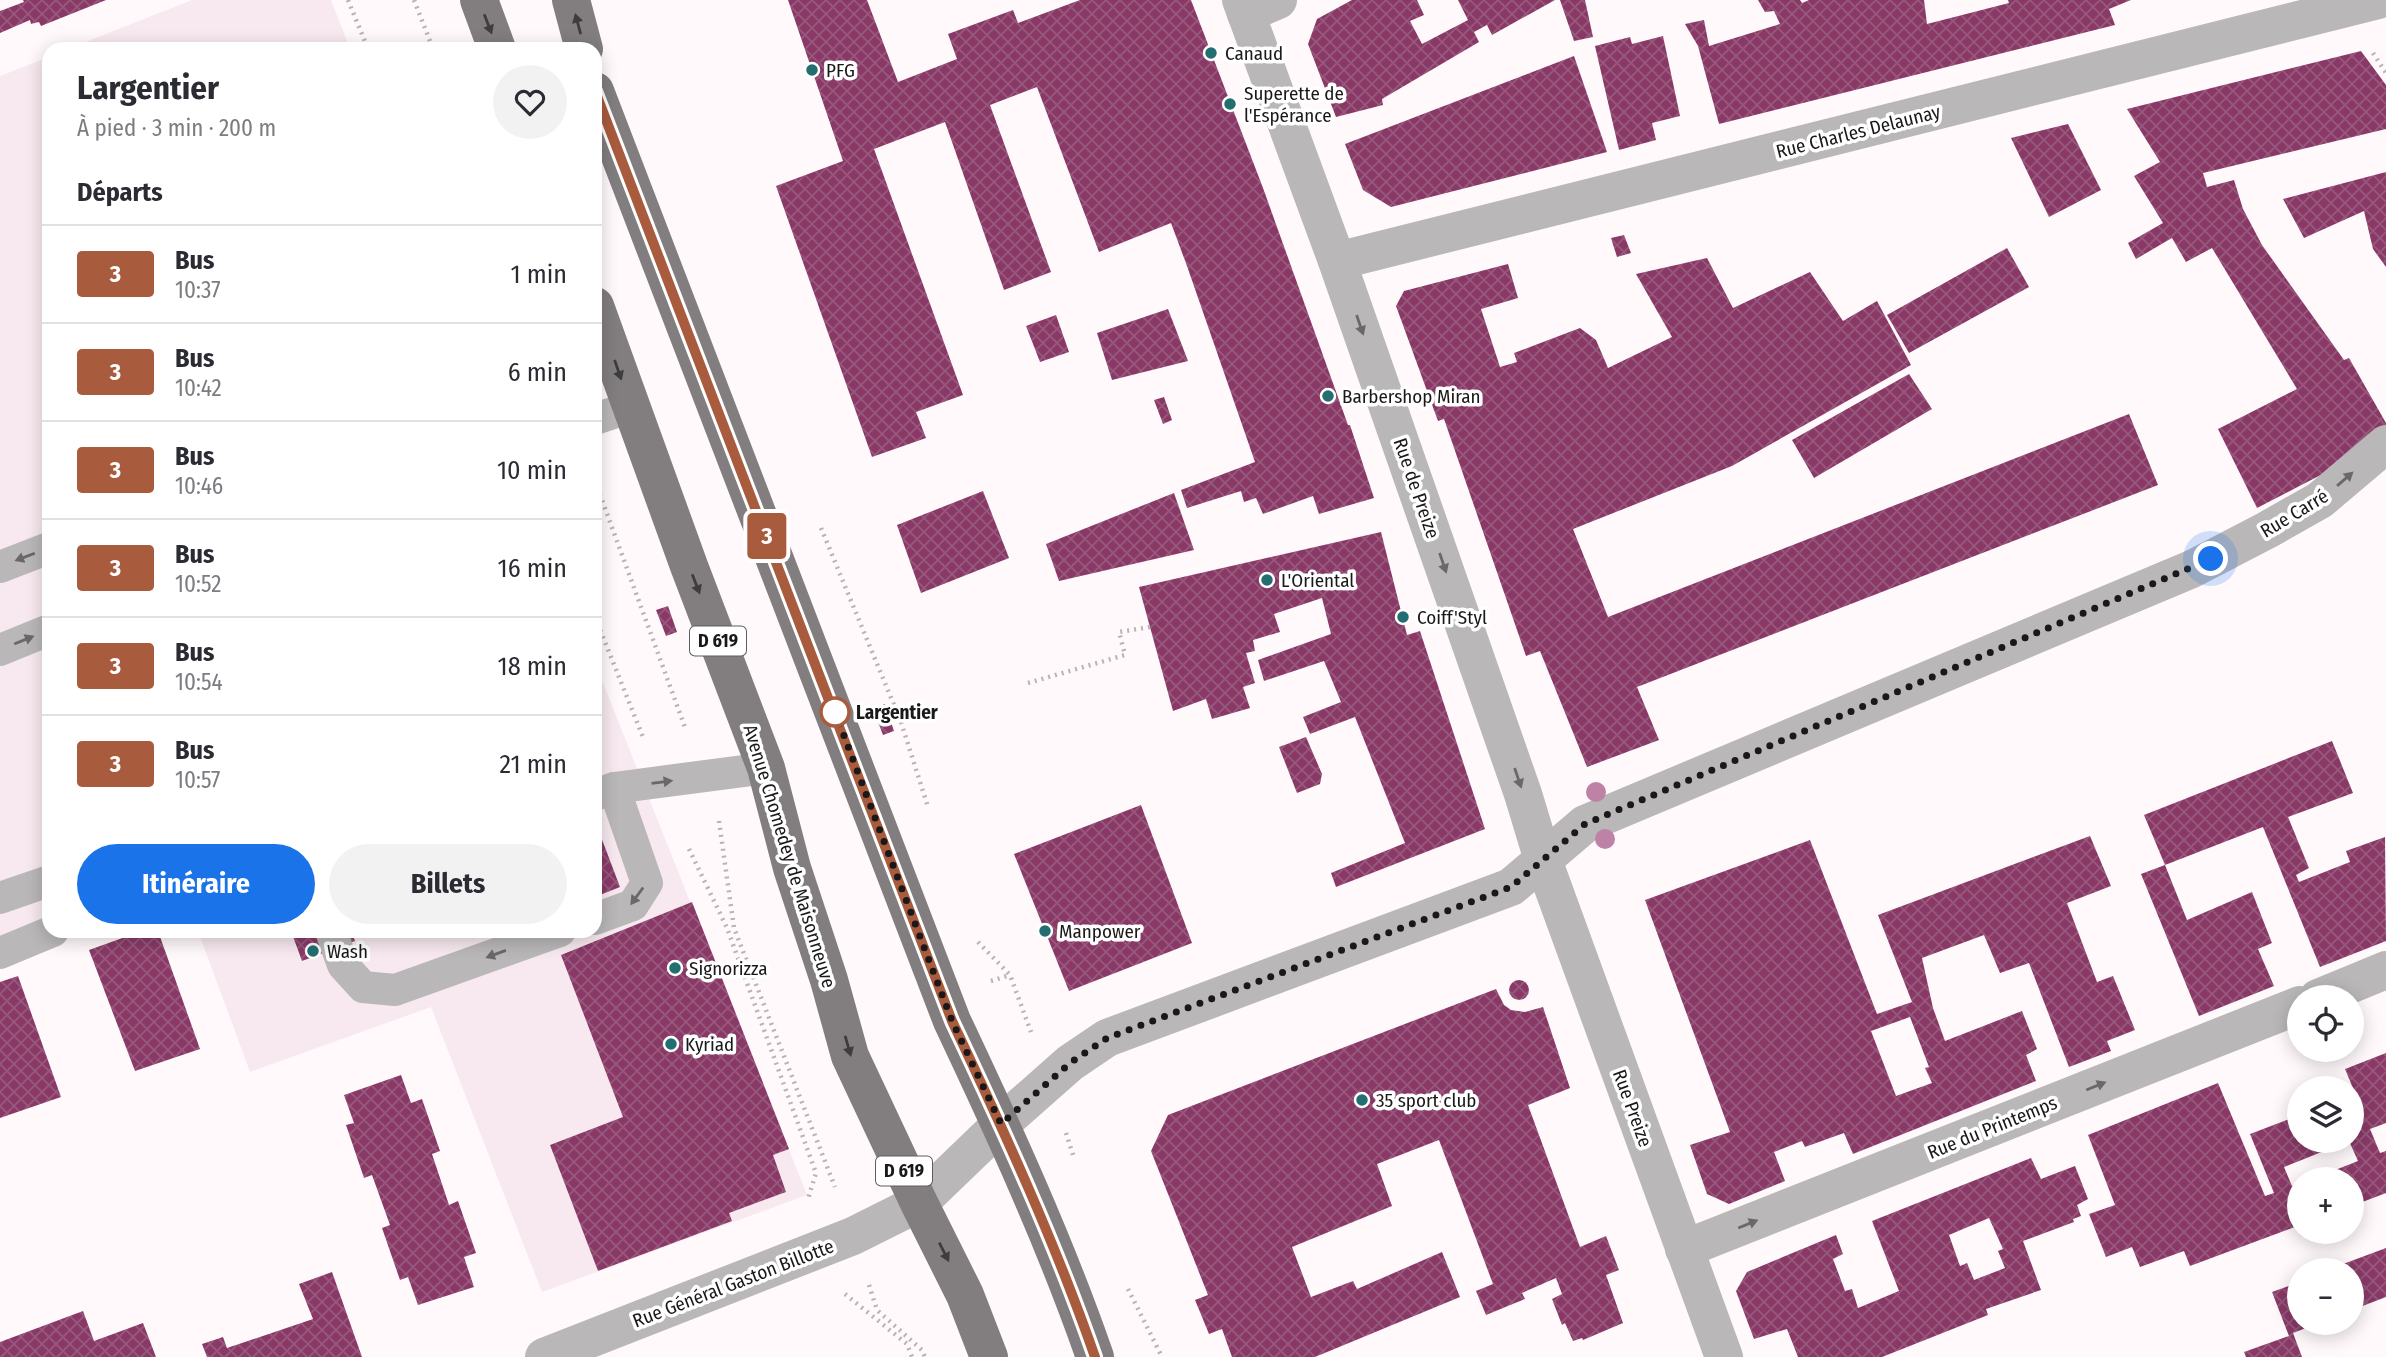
<!DOCTYPE html>
<html lang="fr">
<head>
<meta charset="utf-8">
<style>
	body { margin:0; font-family:"Fira Sans Condensed",sans-serif; background:#f2f2f3; color:#2b2b33; height:100vh; display:flex; flex-direction:column; font-size:26px; white-space:nowrap }
	* { box-sizing:border-box; margin:0 }
	p { font-size:23px; color:#7c7c81 }
	.icon { flex:none; width:38px; height:38px; fill:none; stroke:currentColor; stroke-width:2; stroke-linecap:round; stroke-linejoin:round }
	.map { position:relative; flex:1; overflow:hidden }
	.sheet { position:absolute; left:42px; top:42px; width:560px; height:896px; display:flex; flex-direction:column; background:#fff; border-radius:21px; box-shadow:0 4px 18px #0003 }
	.sheet>* { flex:none }
	.badge { padding:0 14px; border-radius:5px; font-size:24px; line-height:46px }
	.controls { position:absolute; left:2287px; top:985px; display:grid; gap:14px }
	.controls a { display:grid; place-items:center; width:77px; height:77px; border-radius:50%; background:#fff; box-shadow:0 4px 18px #0003; font-size:35px }
	.you { position:absolute; width:35px; height:35px; margin:-18px; border:5px solid #fff; border-radius:50%; background:#1a73e8; box-shadow:0 0 0 10px #1a73e833 }
	.map>.badge { position:absolute; translate:-50% -50%; box-shadow:0 0 0 4px #fff }
	h2 { padding:0 35px; font-size:26px; line-height:63px }
	.round { display:grid; place-items:center; flex:none; width:74px; height:74px; border-radius:37px; background:#f2f2f3 }
	.overview { display:flex; align-items:center; justify-content:space-between; height:119px; padding:0 35px }
	h1 { font-size:33px; font-weight:700; line-height:52px }
	.button { display:flex; gap:14px; margin-top:auto; padding:14px 35px }
	.button a { flex:1; height:80px; border-radius:42px; background:#1a73e8; color:#fff; font-size:28px; font-weight:700; line-height:80px; text-align:center }
	.button a+a { background:#f2f2f3; color:#2b2b33 }
	ul { padding:0; list-style:none }
	li { display:flex; align-items:center; gap:21px; height:98px; padding:0 35px; border-top:2px solid #e1e1e2 }
	li div { flex:1 }
	li b { display:block; font-size:26px }
	li em { font-style:normal }
	li .badge { min-width:77px; font-weight:700; text-align:center }
	.map>svg:first-child { display:block }
	.built { fill:#f7e9ef }
	.building { fill:url(#building-cross-hatch); fill-rule:evenodd }
	.lines { fill:none; stroke-linecap:round; stroke-linejoin:round }
	.path { stroke:#b8b3b6; stroke-width:4.5; stroke-dasharray:2 5; stroke-linecap:butt }
	.service { stroke:#b9b7b8; stroke-width:32 }
	.minor { stroke:#b9b7b8; stroke-width:38 }
	.tertiary { stroke:#b9b7b8; stroke-width:38 }
	.primary { stroke:#827e80; stroke-width:38 }
	.tree { fill:#be82a6 }
	.oneway { fill:#3e3c3d }
	.oneway2 { fill:#6a6868 }
	.line-casing { stroke:#fff; stroke-width:16 }
	.line { stroke:#a95b3e; stroke-width:10 }
	.walk { stroke:#1a1819; stroke-width:7; stroke-dasharray:0 12.6 }
	.poi-dot { fill:#226e71; stroke:#fff; stroke-width:2.5 }
	.stop-dot { fill:#fff; stroke:#a95b3e; stroke-width:3.5 }
	.labels { text-anchor:middle; stroke-width:7; stroke-linejoin:round; paint-order:stroke }
	.shield { fill:#fff; stroke:#5f5d5e; stroke-width:2 }
	.shield-label { font-size:18px; font-weight:bold; fill:#1a1819 }
	.poi-label { font-size:19px; fill:#1a1819; stroke:#fff; text-anchor:start }
	.street-label { font-size:19px; fill:#1a1819; stroke:#fff }
	.stop-label { font-size:19px; font-weight:bold; fill:#1a1819; stroke:#fff; text-anchor:start }
</style>
</head>
<body>
<div class="map">
<svg width="2386" height="1357" viewBox="0 0 2386 1357">
	<defs>
		<pattern id="building-cross-hatch" width="8" height="8" patternUnits="userSpaceOnUse" patternTransform="scale(1.75)"><rect width="8" height="8" fill="#8a3967"/><path d="M0 0l8 8M0 8l8-8" fill="none" stroke="#96597c"/></pattern>
	</defs>
	<rect width="100%" height="100%" fill="#fff9fc"/>
	<g class="built">
		<path d="M192,0H331L350,49H68Z"/>
		<path d="M49,57V931L0,952V76Z"/>
		<path d="M595,663L807,1195L542,1292L431,1007L250,1072L198,931H595Z"/>
	</g>
	<g class="building">
		<path d="M23,0H106L41,26L39,22L31,24L30,20L0,33V11L24,2Z"/>
		<path d="M788,0H867L898,82L957,59L948,34L1013,10L1018,23L1080,0H1191L1263,188L1348,425H1350L1374,498L1319,514L1313,496L1263,514L1256,498L1244,502L1241,491L1187,508L1181,490L1255,462L1187,266L1171,223L1099,252L1037,87L990,105L1051,272L1004,290L945,122L874,149L963,395L916,412L926,438L872,457L776,186L843,161Z"/>
		<path d="M1352,0H1417L1424,15L1410,21L1422,44L1468,20L1458,0H1555L1492,35L1487,25L1474,32L1479,42L1382,99L1383,105L1336,117L1308,44L1317,19Z"/>
		<path d="M1560,0H1585L1593,37L1574,41Z"/>
		<path d="M1758,0H1800L1802,3L1809,0H1924L1927,24L2009,3L2008,0H2131L2109,9L2115,25L1719,124L1698,46L1685,24L1704,20L1709,46L1780,24L1774,11L1765,12Z"/>
		<path d="M1663,36L1680,116L1652,123L1656,140L1619,150L1595,46L1630,37L1632,44Z"/>
		<path d="M2361,51L2386,85V129L2203,173L2207,187L2234,180L2243,209L2262,245L2344,360L2349,358L2386,423V426L2342,464L2257,508L2218,429L2297,389L2212,248L2186,262L2172,238L2136,259L2128,243L2163,223L2134,176L2160,162L2127,109Z"/>
		<path d="M1574,56L1607,152L1391,207L1363,190L1345,144Z"/>
		<path d="M2068,124L2101,190L2049,217L2011,138Z"/>
		<path d="M2386,172V267L2373,249L2364,211L2304,238L2283,199Z"/>
		<path d="M1624,235L1631,253L1617,257L1611,238Z"/>
		<path d="M2007,248L2029,287L1909,353L1887,315Z"/>
		<path d="M1707,258L1733,308L1810,272L1843,321L1877,301L1911,365L1732,466L1573,529L1608,617L2129,414L2158,485L1637,687L1659,740L1587,767L1540,651L1526,656L1444,419L1438,421L1396,306L1404,291L1508,264L1518,298L1481,309L1500,367L1517,362L1514,353L1580,328L1596,340L1608,368L1672,337L1636,274Z"/>
		<path d="M1168,309L1188,361L1112,380L1097,333Z"/>
		<path d="M1056,315L1069,352L1040,362L1026,326Z"/>
		<path d="M1909,374L1932,409L1814,478L1792,440Z"/>
		<path d="M1164,397L1172,420L1163,424L1154,400Z"/>
		<path d="M983,491L1009,558L921,593L897,525Z"/>
		<path d="M1174,493L1194,550L1059,581L1046,544Z"/>
		<path d="M1381,532L1407,635L1420,631L1485,829L1336,887L1331,873L1405,843L1355,717L1310,734L1303,717L1341,702L1324,661L1264,681L1258,660L1331,634L1322,598L1274,614L1280,632L1253,640L1255,651L1246,653L1255,683L1243,687L1250,708L1212,719L1206,699L1173,711L1139,587Z"/>
		<path d="M668,606L677,632L666,636L656,610Z"/>
		<path d="M885,704L894,731L883,735L873,709Z"/>
		<path d="M1306,737L1322,774L1320,784L1297,793L1279,747Z"/>
		<path d="M2332,741L2353,793L2288,817L2309,868L2296,875L2299,882L2350,862L2346,851L2385,837L2386,941L2320,967L2263,827L2165,865L2144,815Z"/>
		<path d="M1141,805L1192,943L1069,991L1014,854Z"/>
		<path d="M595,821L620,887L595,897Z"/>
		<path d="M2090,836L2111,886L2067,903L2097,982L2113,976L2135,1030L2107,1041L2111,1051L2069,1067L2029,963L2000,973L1984,935L1922,958L1933,1008L1945,1041L2022,1011L2037,1049L2026,1055L2036,1081L1853,1154L1844,1133L1805,1147L1802,1141L1774,1152L1785,1181L1729,1204L1707,1194L1690,1145L1730,1132L1645,900L1810,840L1877,1014L1912,1002L1878,915ZM1910,1017L1929,1067L1925,1068L1932,1083L1896,1096L1871,1031Z"/>
		<path d="M2165,865L2187,920L2252,892L2272,943L2258,949L2274,986L2199,1016L2141,874Z"/>
		<path d="M692,902L789,1149L773,1155L786,1192L729,1213L732,1221L598,1271L550,1145L623,1117L561,955Z"/>
		<path d="M142,931H158L200,1049L135,1071L89,950Z"/>
		<path d="M291,931H351L355,941L302,961Z"/>
		<path d="M18,976L61,1097L0,1118V982Z"/>
		<circle cx="1519" cy="990" r="10"/>
		<path d="M1496,989L1504,1005L1511,1010L1525,1012L1543,1007L1570,1088L1528,1105L1580,1247L1606,1236L1619,1270L1606,1275L1623,1323L1583,1340L1582,1338L1573,1341L1565,1323L1562,1325L1552,1299L1562,1294L1556,1278L1522,1293L1525,1299L1486,1315L1476,1291L1493,1284L1439,1140L1377,1164L1392,1206L1292,1247L1311,1297L1353,1281L1357,1289L1442,1252L1460,1297L1315,1357H1232L1222,1329L1209,1334L1195,1300L1208,1295L1151,1151L1168,1115Z"/>
		<path d="M2386,1053V1123L2370,1129L2380,1153L2386,1151V1193L2352,1206V1180H2310L2358,1161L2349,1141L2284,1167L2292,1186L2300,1183V1225L2190,1266L2184,1251L2140,1267L2132,1247L2106,1257L2089,1214L2115,1205L2088,1135L2218,1083L2265,1196L2274,1193L2250,1134L2300,1115V1141H2352V1094L2355,1093L2345,1069Z"/>
		<path d="M401,1075L411,1103L422,1099L440,1151L432,1154L449,1205L458,1201L476,1253L464,1257L474,1287L418,1305L408,1277L400,1280L382,1228L390,1225L372,1175L364,1178L346,1125L354,1123L344,1095Z"/>
		<path d="M2031,1158L2041,1179L2075,1166L2088,1199L2077,1205L2081,1216L2073,1219L2074,1222L2023,1241L2041,1290L1986,1309L1988,1315L1882,1357H1798L1787,1329L1754,1339L1736,1291L1747,1272L1836,1235L1843,1254L1833,1259L1845,1291L1852,1289L1858,1308L1899,1291L1872,1221ZM1989,1218L2003,1249L1998,1251L2005,1268L1974,1280L1967,1263L1960,1266L1949,1235Z"/>
		<path d="M2386,1248V1297L2352,1310V1270H2327Z"/>
		<path d="M332,1272L362,1357H207L202,1344L223,1337L227,1348L313,1319L299,1284Z"/>
		<path d="M2300,1282V1323H2319L2293,1333L2302,1357H2246L2244,1352L2289,1336L2272,1292Z"/>
		<path d="M83,1311L94,1341L143,1323L156,1357H0V1342Z"/>
	</g>
	<g class="lines">
		<g class="path">
			<path d="M348,0L368,49"/>
			<path d="M414,0L433,49"/>
			<path d="M2373,53L2386,73"/>
			<path d="M595,481L686,730"/>
			<path d="M821,528L901,722L928,807"/>
			<path d="M595,617L643,737"/>
			<path d="M1028,683L1125,655L1119,632L1150,627"/>
			<path d="M719,821L734,928L835,1187"/>
			<path d="M689,849L727,928L816,1173L808,1199"/>
			<path d="M978,942L1010,975L1031,1032"/>
			<path d="M991,981L1010,975"/>
			<path d="M1066,1133L1074,1158"/>
			<path d="M869,1285L877,1310L922,1350L925,1357"/>
			<path d="M1128,1289L1162,1357"/>
			<path d="M845,1294L907,1344L912,1357"/>
		</g>
		<g class="service">
			<path d="M595,419L631,407"/>
			<path d="M0,567L49,548"/>
			<path d="M0,650L49,630"/>
			<path d="M595,795L614,788L766,768"/>
			<path d="M0,898L49,881"/>
			<path d="M595,919L633,905L647,883L614,788"/>
			<path d="M331,931L343,965L363,987L395,990L560,931"/>
			<path d="M0,953L53,931"/>
		</g>
		<g class="minor">
			<path d="M1246,14L1278,0"/>
			<path d="M2318,998L2386,970"/>
			<path d="M1684,1249L2300,1005"/>
			<path d="M544,1357L853,1236L919,1203L1001,1124L1070,1063L1107,1038L1511,887L1585,824L2192,569L2267,530L2320,500L2386,444"/>
		</g>
		<g class="tertiary">
			<path d="M1241,0L1337,261L1523,794L1543,860L1724,1357"/>
			<path d="M1337,261L2378,0"/>
		</g>
		<g class="primary">
			<path d="M479,0L497,49"/>
			<path d="M571,0L584,49"/>
			<path d="M595,91L952,1021C1004,1131 1055,1242 1095,1357"/>
			<path d="M595,306L689,566L766,768L792,868L829,980L850,1056L919,1203L965,1295L989,1357"/>
		</g>
	</g>
	<g class="tree">
		<circle cx="1596" cy="792" r="10"/>
		<circle cx="1605" cy="839" r="10"/>
	</g>
	<defs><path id="oneway-solid" d="M-6-.8H1V-3.2L6.5 0L1 3.2V.8H-6Z" transform="scale(1.75)"/></defs>
	<g class="oneway">
		<use href="#oneway-solid" transform="translate(488 24) rotate(69)"/>
		<use href="#oneway-solid" transform="translate(578 24) rotate(-105)"/>
		<use href="#oneway-solid" transform="translate(618 370) rotate(71)"/>
		<use href="#oneway-solid" transform="translate(696 584) rotate(69)"/>
		<use href="#oneway-solid" transform="translate(848 1046) rotate(74)"/>
		<use href="#oneway-solid" transform="translate(944 1252) rotate(63)"/>
	</g>
	<g class="oneway2">
		<use href="#oneway-solid" transform="translate(1360 325) rotate(71)"/>
		<use href="#oneway-solid" transform="translate(2345 479) rotate(-41)"/>
		<use href="#oneway-solid" transform="translate(25 557) rotate(159)"/>
		<use href="#oneway-solid" transform="translate(1443 563) rotate(71)"/>
		<use href="#oneway-solid" transform="translate(24 640) rotate(-22)"/>
		<use href="#oneway-solid" transform="translate(1518 778) rotate(71)"/>
		<use href="#oneway-solid" transform="translate(662 782) rotate(-7)"/>
		<use href="#oneway-solid" transform="translate(637 896) rotate(126)"/>
		<use href="#oneway-solid" transform="translate(496 954) rotate(160)"/>
		<use href="#oneway-solid" transform="translate(2096 1086) rotate(-22)"/>
		<use href="#oneway-solid" transform="translate(1748 1224) rotate(-22)"/>
	</g>
	<g class="lines">
		<g class="line-casing">
			<path id="line" d="M595,91L952,1021C1004,1131 1055,1242 1095,1357"/>
		</g>
		<use href="#line" class="line"/>
		<path class="walk" d="M835,712L952,1021L1001,1124L1070,1063L1107,1038L1511,887L1585,824L2211,559"/>
	</g>
	<g class="poi-dot">
		<circle cx="1211" cy="53" r="7"/>
		<circle cx="812" cy="70" r="7"/>
		<circle cx="1230" cy="104" r="7"/>
		<circle cx="1328" cy="396" r="7"/>
		<circle cx="1267" cy="580" r="7"/>
		<circle cx="1403" cy="617" r="7"/>
		<circle cx="1045" cy="931" r="7"/>
		<circle cx="313" cy="951" r="7"/>
		<circle cx="675" cy="968" r="7"/>
		<circle cx="671" cy="1044" r="7"/>
		<circle cx="1362" cy="1100" r="7"/>
	</g>
	<circle class="stop-dot" cx="835" cy="712" r="14"/>
	<g class="labels">
		<g class="shield">
			<rect x="690" y="626.5" width="56" height="29" rx="5"/>
			<rect x="876" y="1156.5" width="56" height="29" rx="5"/>
		</g>
		<g class="shield-label">
			<text x="718" y="647">D 619</text>
			<text x="904" y="1177">D 619</text>
		</g>
		<g class="poi-label">
			<text x="1225" y="60">Canaud</text>
			<text x="826" y="77">PFG</text>
			<text x="1244" y="100">Superette de<tspan x="1244" dy="22">l'Espérance</tspan></text>
			<text x="1342" y="403">Barbershop Miran</text>
			<text x="1281" y="587">L'Oriental</text>
			<text x="1417" y="624">Coiff'Styl</text>
			<text x="1059" y="938">Manpower</text>
			<text x="327" y="958">Wash</text>
			<text x="689" y="975">Signorizza</text>
			<text x="685" y="1051">Kyriad</text>
			<text x="1376" y="1107">35 sport club</text>
		</g>
		<g class="street-label">
			<text transform="translate(1858 131) rotate(-14)" y="7">Rue Charles Delaunay</text>
			<text transform="translate(1417 488) rotate(71)" y="7">Rue de Preize</text>
			<text transform="translate(2294 513) rotate(-31)" y="7">Rue Carré</text>
			<text transform="translate(790 856) rotate(73)" y="7">Avenue Chomedey de Maisonneuve</text>
			<text transform="translate(1633 1108) rotate(70)" y="7">Rue Preize</text>
			<text transform="translate(1992 1127) rotate(-22)" y="7">Rue du Printemps</text>
			<text transform="translate(733 1283) rotate(-21)" y="7">Rue Général Gaston Billotte</text>
		</g>
		<g class="stop-label">
			<text x="856" y="719">Largentier</text>
		</g>
	</g>
</svg>
<div class="controls">
<a><svg class="icon" aria-label="locate" viewBox="0 0 24 24"><circle cx="12" cy="12" r="6"/><path d="M12 2v4M12 18v4M2 12h4M18 12h4"/></svg></a>
<a><svg class="icon" aria-label="layers" viewBox="0 0 24 24"><path d="M12 4l9 5-9 5-9-5zM3 14l9 5 9-5"/></svg></a>
<a>+</a>
<a>−</a>
</div>
<div class="you" style="left:2211px;top:559px"></div>
<b class="badge" style="left:767px;top:536px;background:#a95b3e;color:#fff">3</b>
<section class="sheet">
<div class="overview"><div><h1>Largentier</h1><p>À pied · 3 min · 200 m</p></div><a class="round"><svg class="icon" aria-label="heart" viewBox="0 0 24 24"><path d="M12 20l-8-8c-3-5 5-10 8-4 3-6 11-1 8 4z"/></svg></a></div>
<h2>Départs</h2>
<ul>
<li><span class="badge" style="background:#a95b3e;color:#fff">3</span><div><b>Bus</b><p>10:37</p></div><em>1 min</em></li>
<li><span class="badge" style="background:#a95b3e;color:#fff">3</span><div><b>Bus</b><p>10:42</p></div><em>6 min</em></li>
<li><span class="badge" style="background:#a95b3e;color:#fff">3</span><div><b>Bus</b><p>10:46</p></div><em>10 min</em></li>
<li><span class="badge" style="background:#a95b3e;color:#fff">3</span><div><b>Bus</b><p>10:52</p></div><em>16 min</em></li>
<li><span class="badge" style="background:#a95b3e;color:#fff">3</span><div><b>Bus</b><p>10:54</p></div><em>18 min</em></li>
<li><span class="badge" style="background:#a95b3e;color:#fff">3</span><div><b>Bus</b><p>10:57</p></div><em>21 min</em></li>
</ul>
<div class="button"><a>Itinéraire</a><a>Billets</a></div>
</section>
</div>
</body>
</html>
